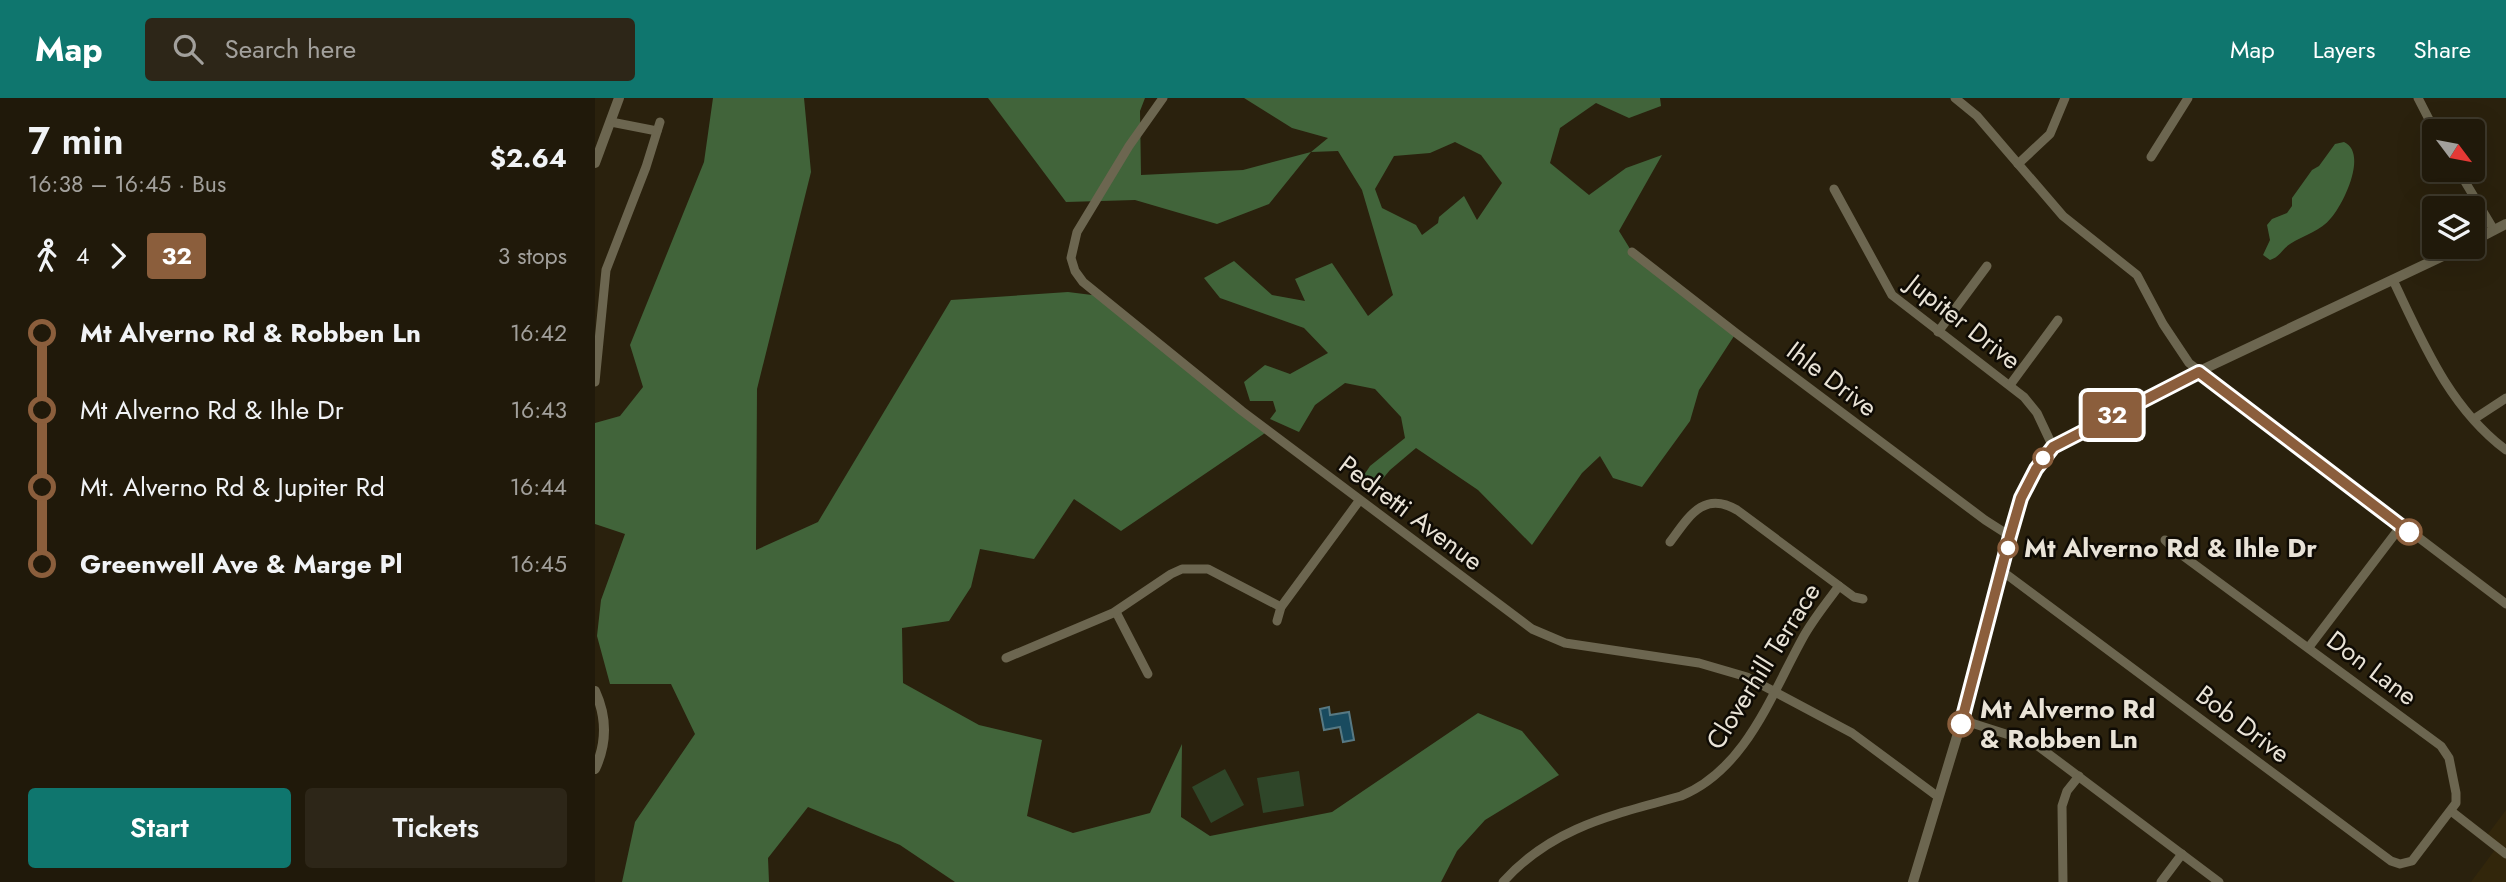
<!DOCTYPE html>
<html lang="en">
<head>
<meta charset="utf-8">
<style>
	body { margin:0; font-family:Jost,sans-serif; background:#2d2618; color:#f1f3f6; height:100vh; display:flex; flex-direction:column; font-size:26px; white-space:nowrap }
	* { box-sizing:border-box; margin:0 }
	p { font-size:23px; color:#a2a09c }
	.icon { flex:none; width:38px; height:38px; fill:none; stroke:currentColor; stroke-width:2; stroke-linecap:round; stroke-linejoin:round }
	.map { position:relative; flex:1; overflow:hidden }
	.panel { display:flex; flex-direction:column; background:#20190a; width:595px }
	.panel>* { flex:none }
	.badge { padding:0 14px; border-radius:5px; font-size:24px; line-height:46px }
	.needle { width:46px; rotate:122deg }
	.controls { position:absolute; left:1827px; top:21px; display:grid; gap:14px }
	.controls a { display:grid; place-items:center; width:63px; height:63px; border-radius:7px; background:#20190a; box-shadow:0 7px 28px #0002,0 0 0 2px #3d382b; font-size:35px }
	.map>.badge { position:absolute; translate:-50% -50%; box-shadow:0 0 0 4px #fff }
	.legs { display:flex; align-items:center; gap:10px; height:77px; padding:0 28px; font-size:23px }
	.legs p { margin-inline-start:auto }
	.overview { display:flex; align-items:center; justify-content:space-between; height:119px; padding:0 28px }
	h1 { font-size:38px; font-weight:600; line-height:52px }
	.primary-button { display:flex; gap:14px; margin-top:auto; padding:14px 28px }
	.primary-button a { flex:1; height:80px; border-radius:7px; background:#0f766e; color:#fff; font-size:28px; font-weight:600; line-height:80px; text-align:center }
	.primary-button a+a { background:#2d2618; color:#f1f3f6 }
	ul { padding:0 28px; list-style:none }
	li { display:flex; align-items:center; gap:24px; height:77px; font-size:26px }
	li i { display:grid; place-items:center; width:10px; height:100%; margin:0 9px; background:currentColor }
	li i::after { content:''; width:18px; height:18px; margin:-9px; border:5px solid; border-radius:50%; background:#20190a }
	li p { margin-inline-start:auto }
	li:first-child i { background:linear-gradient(#0000 50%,currentColor 0) }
	li:last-child i { background:linear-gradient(currentColor 50%,#0000 0) }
	header { display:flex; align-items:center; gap:42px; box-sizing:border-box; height:98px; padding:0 35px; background:#0f766e; color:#fff }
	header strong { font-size:33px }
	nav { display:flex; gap:38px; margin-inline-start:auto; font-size:24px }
	.search { width:490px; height:63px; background:#2d2618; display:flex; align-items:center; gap:18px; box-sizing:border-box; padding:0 24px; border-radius:7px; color:#a2a09c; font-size:26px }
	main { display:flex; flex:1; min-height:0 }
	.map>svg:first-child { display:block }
	.built { fill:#32260b }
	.green { fill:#2f4629 }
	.forest { fill:#41643a; fill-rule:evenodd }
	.water { fill:#194b5f; stroke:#577983; stroke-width:2 }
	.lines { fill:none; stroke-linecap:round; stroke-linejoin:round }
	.minor { stroke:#6c6650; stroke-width:9 }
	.tertiary { stroke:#6c6650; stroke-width:10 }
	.line-1-casing { stroke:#fff; stroke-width:16 }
	.line-1 { stroke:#8b5e3c; stroke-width:10 }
	.stop-1-dot { fill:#fff; stroke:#8b5e3c; stroke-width:3.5 }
	.labels { text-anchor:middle; stroke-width:5; stroke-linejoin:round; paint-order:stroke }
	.street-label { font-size:26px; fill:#e9e3d7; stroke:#0f0b04 }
	.stop-label { font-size:26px; font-weight:bold; fill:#e9e3d7; stroke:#0f0b04; text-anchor:start }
</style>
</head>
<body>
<header>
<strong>Map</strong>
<div class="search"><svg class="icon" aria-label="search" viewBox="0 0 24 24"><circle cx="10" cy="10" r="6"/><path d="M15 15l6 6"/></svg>Search here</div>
<nav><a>Map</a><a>Layers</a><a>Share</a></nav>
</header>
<main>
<section class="panel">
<div class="overview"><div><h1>7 min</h1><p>16:38 – 16:45 · Bus</p></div><b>$2.64</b></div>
<div class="legs"><svg class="icon" aria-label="walk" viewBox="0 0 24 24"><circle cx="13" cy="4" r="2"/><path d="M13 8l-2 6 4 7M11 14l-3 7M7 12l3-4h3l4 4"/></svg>4<svg class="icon" aria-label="forward" viewBox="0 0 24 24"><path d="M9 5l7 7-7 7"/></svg><b class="badge" style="background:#8b5e3c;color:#fff">32</b><p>3 stops</p></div>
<ul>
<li><i style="color:#8b5e3c"></i><b>Mt Alverno Rd &amp; Robben Ln</b><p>16:42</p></li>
<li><i style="color:#8b5e3c"></i><span>Mt Alverno Rd &amp; Ihle Dr</span><p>16:43</p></li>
<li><i style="color:#8b5e3c"></i><span>Mt. Alverno Rd &amp; Jupiter Rd</span><p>16:44</p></li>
<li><i style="color:#8b5e3c"></i><b>Greenwell Ave &amp; Marge Pl</b><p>16:45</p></li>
</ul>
<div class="primary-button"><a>Start</a><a>Tickets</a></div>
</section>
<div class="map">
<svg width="1911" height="784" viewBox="0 0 1911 784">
	<rect width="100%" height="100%" fill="#2a210d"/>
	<path class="built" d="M1911,712V784H1876L1902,749L1890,740Z"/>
	<g class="green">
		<path d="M630,671L649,707L616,725L597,689Z"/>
		<path d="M704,673L709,708L668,715L662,680Z"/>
	</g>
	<g class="forest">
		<path d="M118,0H209L216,74L162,291L161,452L223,424L356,202L473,194L505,198L673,333L526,433L479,401L439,461L385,451L376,489L354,523L307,530L308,585L384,627L447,642L432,718L478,735L555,715L587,646L586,719L615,738L737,714L883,615L927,633L964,677L890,722L862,753L846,784H360L305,747L213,709L173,760L174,784H27L40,724L100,636L76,586H15L2,538L6,502L30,436L0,426V325L25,318L48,289L35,247L109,64Z"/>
		<path d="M393,0H550L545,13L546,77L648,72L716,54L733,40L697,30L649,0H1065L1066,8L1034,20L1001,5L965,30L955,65L994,97L1031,70L1067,57L1024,133L1037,154L1141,235L1104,292L1095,323L1047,389L1018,380L1005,358L987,375L937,447L883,392L821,350L795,372L780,390L767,380L775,368L810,340L806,319L780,291L750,285L720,307L704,334L675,321L681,313L678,303H655L649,284L670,267L695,276L733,255L709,230L625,200L609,180L639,163L677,197L710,203L700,181L737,165L773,218L798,197L767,92L743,53L716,54L674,106L622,126L540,102L471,104ZM860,44L886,57L907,85L882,122L869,98L844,119L843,125L827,137L821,127L787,110L780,91L799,58L835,55Z"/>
		<path d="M1749,44C1773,55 1749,105 1736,120C1726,133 1709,137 1695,146C1687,151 1685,159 1675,162L1668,157L1675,142L1672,127L1677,121L1692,115L1697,108V100L1717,72L1724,68L1740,46Z"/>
	</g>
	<path class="water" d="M734,609L735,617L754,614L759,642L748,644L745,629L729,632L725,611Z"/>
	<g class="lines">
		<g class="minor">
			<path d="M568,0L534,48L482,134L476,160L480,173L488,184L647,313L937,531L970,545L1104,565L1152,579L1257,635L1342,698"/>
			<path d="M1360,0L1382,18L1468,118L1542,177L1568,226L1594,265L1911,506"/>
			<path d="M1823,0L1840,33"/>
			<path d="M16,24L62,33"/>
			<path d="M1556,59L1593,0"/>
			<path d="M1423,66L1455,36L1470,0"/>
			<path d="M1863,72L1899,132"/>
			<path d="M1239,91L1297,197L1429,299L1442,315L1458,349"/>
			<path d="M1037,154L1141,235L1390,422L1415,438"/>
			<path d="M1798,182C1828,245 1854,309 1911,352"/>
			<path d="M1343,234L1392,168"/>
			<path d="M0,284L11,172L51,69L65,24"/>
			<path d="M1415,287L1463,222"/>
			<path d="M1879,321L1911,300"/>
			<path d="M1075,444C1093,420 1108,392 1142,412L1259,499L1268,501"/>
			<path d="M1407,473L1796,763L1805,766L1817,763L1861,705V695L1854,660L1846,648L1580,452L1570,442"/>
			<path d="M521,514L553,576"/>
			<path d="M682,523L686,509L764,403"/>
			<path d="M1714,549L1806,428"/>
			<path d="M411,560L518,515L576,476L587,471H613L686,509"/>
			<path d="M1367,622L1439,645L1624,784"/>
			<path d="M1856,713L1911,756"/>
			<path d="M908,784C957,729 1018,717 1086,698C1152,671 1177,594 1210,536C1220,519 1232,504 1244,488"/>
			<path d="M1468,784L1467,708L1472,693L1484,678"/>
			<path d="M1566,784L1587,756"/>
		</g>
		<g class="tertiary">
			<path d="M0,65L24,0"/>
			<path d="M1878,143L1911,126"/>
			<path d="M0,593C12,619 12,645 0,671"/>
			<path d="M1318,784L1367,622L1426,400L1433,384L1449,360L1458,349L1481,336L1577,286L1867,149"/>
		</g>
	</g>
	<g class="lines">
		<g class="line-1-casing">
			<path id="line-1" d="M1366,626L1415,438L1426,400L1441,371L1458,349L1604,274L1814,434"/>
		</g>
		<use href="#line-1" class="line-1"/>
	</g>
	<g class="stop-1-dot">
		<circle cx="1448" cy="360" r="9"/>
		<circle cx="1814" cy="434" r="12"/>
		<circle cx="1413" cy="450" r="9"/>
		<circle cx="1366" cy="626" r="12"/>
	</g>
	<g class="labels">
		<g class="street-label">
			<text transform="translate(1369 224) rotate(38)" y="9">Jupiter Drive</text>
			<text transform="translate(1237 281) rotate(37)" y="9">Ihle Drive</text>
			<text transform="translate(816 415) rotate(37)" y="9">Pedretti Avenue</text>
			<text transform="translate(1168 568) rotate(-58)" y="9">Cloverhill Terrace</text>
			<text transform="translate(1777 570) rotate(37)" y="9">Don Lane</text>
			<text transform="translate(1648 626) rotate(37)" y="9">Bob Drive</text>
		</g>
		<g class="stop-label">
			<text x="1429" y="459">Mt Alverno Rd &amp; Ihle Dr</text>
			<text x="1385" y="620">Mt Alverno Rd<tspan x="1385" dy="30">&amp; Robben Ln</tspan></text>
		</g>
	</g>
</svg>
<div class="controls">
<a><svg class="needle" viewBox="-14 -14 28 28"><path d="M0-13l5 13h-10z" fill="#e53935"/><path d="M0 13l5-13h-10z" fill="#a2a09c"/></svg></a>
<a><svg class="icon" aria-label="layers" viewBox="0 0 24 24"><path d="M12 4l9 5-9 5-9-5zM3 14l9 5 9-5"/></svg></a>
</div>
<b class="badge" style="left:1517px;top:317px;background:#8b5e3c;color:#fff">32</b>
</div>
</main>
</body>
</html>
